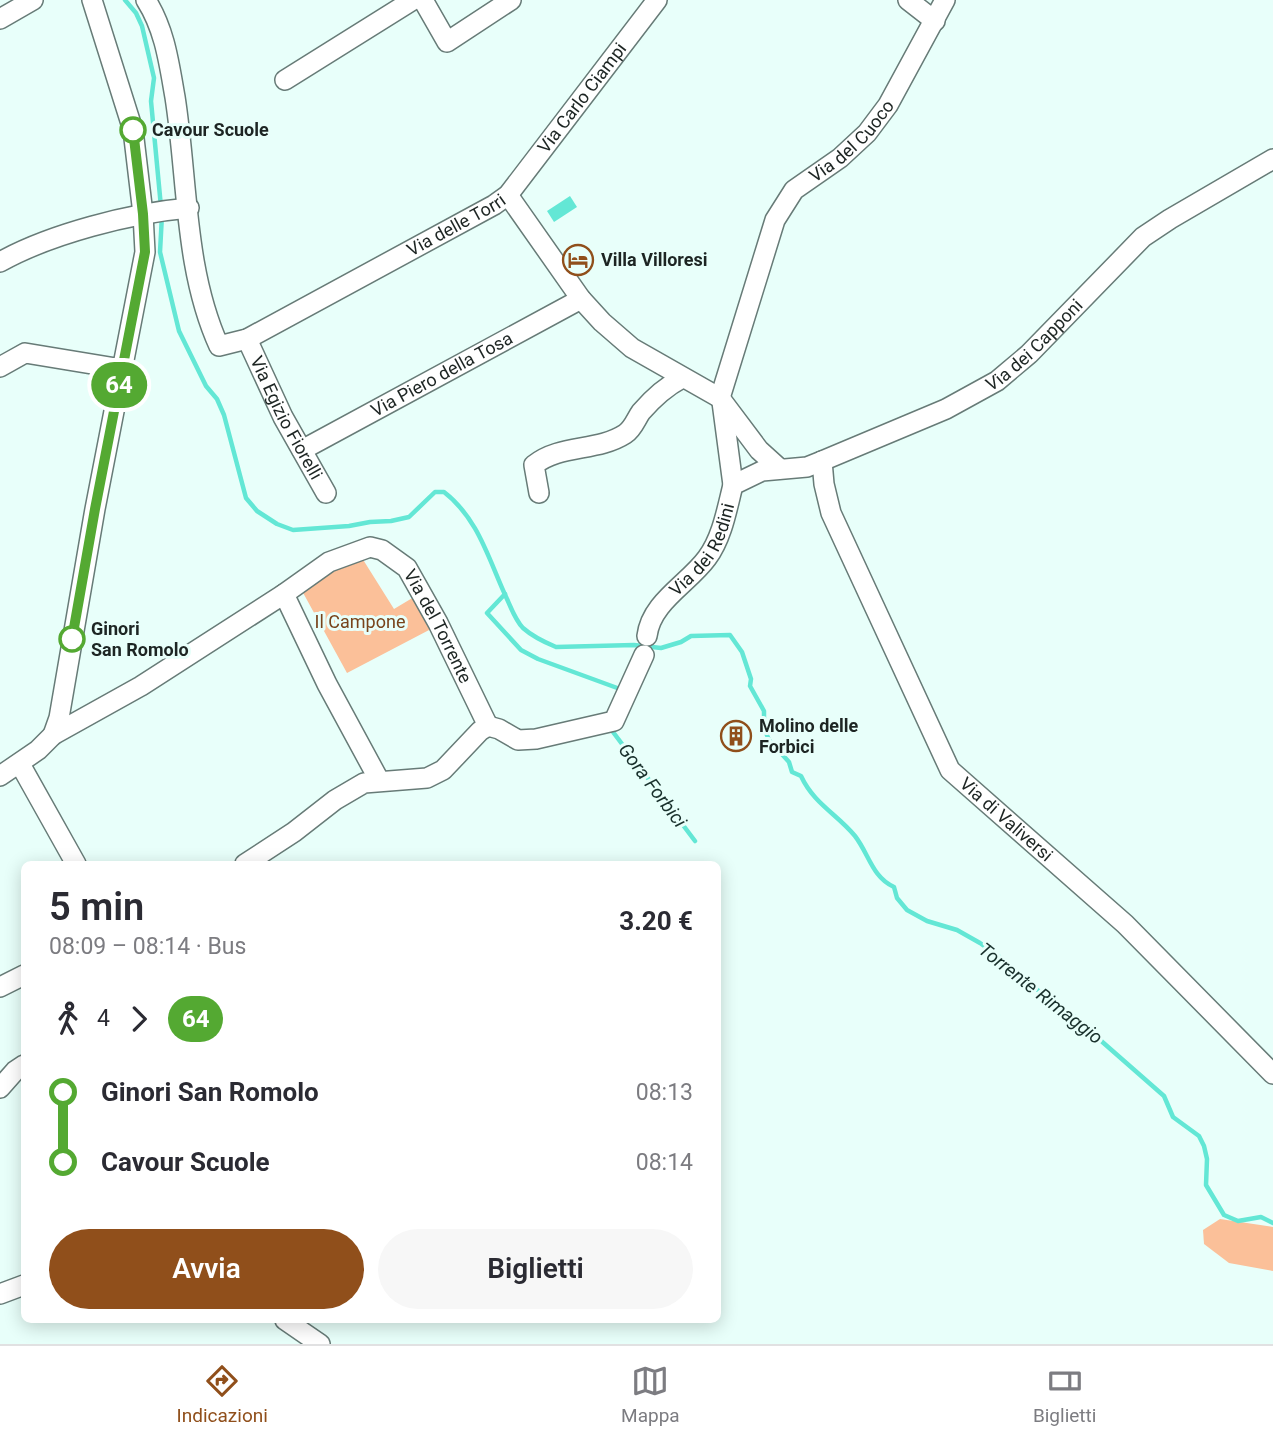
<!DOCTYPE html>
<html lang="it">
<head>
<meta charset="utf-8">
<style>
	body { margin:0; font-family:Roboto,sans-serif; background:#f7f7f7; color:#2b2b33; height:100vh; display:flex; flex-direction:column; font-size:26px; white-space:nowrap }
	* { box-sizing:border-box; margin:0 }
	p { font-size:23px; color:#7c7c81 }
	.icon { flex:none; width:38px; height:38px; fill:none; stroke:currentColor; stroke-width:2; stroke-linecap:round; stroke-linejoin:round }
	.map { position:relative; flex:1; overflow:hidden }
	.sheet { position:absolute; left:21px; top:861px; width:700px; height:462px; display:flex; flex-direction:column; background:#fff; border-radius:10px; box-shadow:0 4px 18px #0003 }
	.sheet>* { flex:none }
	.badge { padding:0 14px; border-radius:23px; font-size:24px; line-height:46px }
	.map>.badge { position:absolute; translate:-50% -50%; box-shadow:0 0 0 4px #fff }
	.legs { display:flex; align-items:center; gap:10px; height:77px; padding:0 28px; font-size:23px }
	.legs p { margin-inline-start:auto }
	.overview { display:flex; align-items:center; justify-content:space-between; height:119px; padding:0 28px }
	h1 { font-size:38px; font-weight:600; line-height:52px }
	.action { display:flex; gap:14px; margin-top:auto; padding:14px 28px }
	.action a { flex:1; height:80px; border-radius:42px; background:#904f1b; color:#fff; font-size:28px; font-weight:600; line-height:80px; text-align:center }
	.action a+a { background:#f7f7f7; color:#2b2b33 }
	ul { padding:0 28px; list-style:none }
	li { display:flex; align-items:center; gap:24px; height:70px; font-size:26px }
	li i { display:grid; place-items:center; width:10px; height:100%; margin:0 9px; background:currentColor }
	li i::after { content:''; width:18px; height:18px; margin:-9px; border:5px solid; border-radius:50%; background:#fff }
	li p { margin-inline-start:auto }
	li:first-child i { background:linear-gradient(#0000 50%,currentColor 0) }
	li:last-child i { background:linear-gradient(currentColor 50%,#0000 0) }
	.tab-bar { display:flex; justify-content:space-around; align-items:center; height:98px; border-top:2px solid #e1e1e2; background:#fff; font-size:19px; color:#7c7c81 }
	.tab-bar a { display:grid; justify-items:center; gap:4px }
	.tab-bar .current { color:#904f1b }
	.map>svg:first-child { display:block }
	.green { fill:#fbc099 }
	.water { fill:#63e7d5 }
	.lines { fill:none; stroke-linecap:round; stroke-linejoin:round }
	.stream { stroke:#63e7d5; stroke-width:4.5 }
	.minor-casing { stroke:#677b77; stroke-width:22 }
	.minor { stroke:#fff; stroke-width:19 }
	.line-1-casing { stroke:#fff; stroke-width:16 }
	.line-1 { stroke:#54a932; stroke-width:10 }
	.stop-1-dot { fill:#fff; stroke:#54a932; stroke-width:3.5 }
	.labels { text-anchor:middle; stroke-width:6; stroke-linejoin:round; paint-order:stroke }
	.street-label { font-size:18px; fill:#1d2523; stroke:#e8fffa }
	.stop-label { font-size:18px; font-weight:bold; fill:#1d2523; stroke:#e8fffa; text-anchor:start }
	.poi-label { font-size:18px; font-weight:bold; fill:#1d2523; stroke:#e8fffa; text-anchor:start }
	.park-label { font-size:18px; fill:#78441b; stroke:#e8fffa }
	.water-label { font-size:19px; font-style:italic; fill:#19302c; stroke:#e8fffa }
</style>
</head>
<body>
<div class="map">
<svg width="1273" height="1344" viewBox="0 0 1273 1344">
	<rect width="100%" height="100%" fill="#e8fffa"/>
	<g class="green">
		<path d="M362,558L394,609L414,597L431,629L347,673L301,589L327,572Z"/>
		<path d="M1220,1219L1273,1227V1271L1229,1263L1204,1244L1203,1230Z"/>
	</g>
	<path class="water" d="M570,196L577,207L554,222L547,211Z"/>
	<g class="lines">
		<g class="stream">
			<path d="M125,0L136,13L142,26L154,78L151,101L161,207"/>
			<path d="M162,215L160,252L179,331L206,386L217,399L224,415L246,498L257,511L277,524L293,530L349,526L370,522L391,521L409,517L435,492H444C479,519 489,561 507,599C511,608 516,621 523,628C532,636 544,642 556,647L634,645L661,648L681,642L691,636L730,635L742,652L751,679L750,686L764,711V728L769,740L789,762L792,772L801,776C814,804 837,814 855,836C869,854 872,877 894,887L897,898L907,910L927,921L957,930L980,943L1008,963L1018,976L1078,1019L1091,1032L1164,1096L1173,1117L1199,1136L1204,1146L1207,1159L1206,1185L1224,1215L1238,1221L1261,1217L1273,1223"/>
			<path d="M505,594L487,613L521,650L538,659L620,689V692"/>
			<path d="M610,728L695,841"/>
		</g>
		<g class="minor-casing">
			<g id="minor">
				<path id="s1" d="M146,0C165,30 169,63 175,97C188,180 184,269 219,346L247,339L494,205L508,195L657,0"/>
				<path d="M423,0L447,42L511,0"/>
				<path d="M908,0L935,21"/>
				<path d="M0,19L33,0"/>
				<path d="M285,80L413,0"/>
				<path d="M508,195L581,299L602,322L632,348L720,398L759,450L780,469"/>
				<path d="M0,262C50,234 131,213 189,208"/>
				<path id="s2" d="M247,339L283,417L326,493"/>
				<path d="M0,367L25,353L122,369"/>
				<path id="s3" d="M720,398L775,220L794,190L840,158L867,133L888,105L945,0"/>
				<path d="M722,402L733,485"/>
				<path id="s4" d="M302,450L581,299"/>
				<path id="s5" d="M822,461L824,484L831,513L950,770L1125,924L1273,1074"/>
				<path d="M539,493L534,465C560,444 597,452 625,434C633,429 636,419 641,412C654,397 665,387 682,378"/>
				<path d="M284,594L327,684L379,780"/>
				<path id="s6" d="M647,636C651,602 688,584 707,558C722,538 727,509 733,485L762,471L807,467L822,461L946,409L997,381L1029,354L1143,237L1170,219L1273,159"/>
				<path d="M53,735L59,718L95,509L145,252L143,214L133,130L92,0"/>
				<path d="M20,764L76,864"/>
				<path id="s7" d="M0,776L38,750L53,735L141,686L284,594L329,562L370,547L382,550L407,568L438,623L488,726"/>
				<path d="M245,864L294,832L335,800L364,783L427,778L443,770L480,731L488,726L499,729L518,740L536,739L614,721L644,655"/>
				<path d="M0,987L24,975"/>
				<path d="M0,1088L15,1071L24,1065"/>
				<path d="M0,1294L24,1285"/>
				<path d="M285,1320L320,1344"/>
			</g>
		</g>
		<use href="#minor" class="minor"/>
	</g>
	<g class="lines">
		<g class="line-1-casing">
			<path id="line-1" d="M72,639L95,509L145,252L143,214L133,130"/>
		</g>
		<use href="#line-1" class="line-1"/>
	</g>
	<defs>
		<g id="hotel-ring" transform="scale(1.575)"><circle r="9.5" fill="#e8fffa" stroke="#904f1b" stroke-width="1.5"/><path d="M-6-4.5h1.5V1H6V5H4.5V3h-9V5H-6ZM-4 0a1.8 1.8 0 1 1 3.6 0ZM.5 0V-2.5h3Q6-2.5 6 0Z" fill="#904f1b"/></g>
		<g id="building-ring" transform="scale(1.575)"><circle r="9.5" fill="#e8fffa" stroke="#904f1b" stroke-width="1.5"/><path d="M-4-6H4V6H1V3H-1V6H-4ZM-2.5-4.3h1.7v1.8h-1.7ZM.8-4.3h1.7v1.8H.8ZM-2.5-1h1.7V.8h-1.7ZM.8-1h1.7V.8H.8Z" fill="#904f1b"/></g>
	</defs>
	<g fill-rule="evenodd">
		<use href="#hotel-ring" x="578" y="260"/>
		<use href="#building-ring" x="736" y="736"/>
	</g>
	<g class="stop-1-dot">
		<circle cx="133" cy="130" r="12"/>
		<circle cx="72" cy="639" r="12"/>
	</g>
	<g class="labels">
		<g class="street-label">
			<text dy="6" stroke="none"><textPath href="#s1" startOffset="805">Via Carlo Ciampi</textPath></text>
			<text dy="6" stroke="none"><textPath href="#s3" startOffset="298">Via del Cuoco</textPath></text>
			<text dy="6" stroke="none"><textPath href="#s1" startOffset="623">Via delle Torri</textPath></text>
			<text dy="6" stroke="none"><textPath href="#s6" startOffset="516">Via dei Capponi</textPath></text>
			<text dy="6" stroke="none"><textPath href="#s4" startOffset="159">Via Piero della Tosa</textPath></text>
			<text dy="6" stroke="none"><textPath href="#s2" startOffset="88">Via Egizio Fiorelli</textPath></text>
			<text dy="6" stroke="none"><textPath href="#s6" startOffset="105">Via dei Redini</textPath></text>
			<text dy="6" stroke="none"><textPath href="#s7" startOffset="546">Via del Torrente</textPath></text>
			<text dy="6" stroke="none"><textPath href="#s5" startOffset="411">Via di Valiversi</textPath></text>
		</g>
		<g class="stop-label">
			<text x="152" y="136">Cavour Scuole</text>
			<text x="91" y="635">Ginori<tspan x="91" dy="21">San Romolo</tspan></text>
		</g>
		<g class="poi-label">
			<text x="601" y="266">Villa Villoresi</text>
			<text x="759" y="732">Molino delle<tspan x="759" dy="21">Forbici</tspan></text>
		</g>
		<g class="park-label">
			<text x="360" y="628">Il Campone</text>
		</g>
		<g class="water-label">
			<text transform="translate(653 785) rotate(53)" y="7">Gora Forbici</text>
			<text transform="translate(1041 993) rotate(38)" y="7">Torrente Rimaggio</text>
		</g>
	</g>
</svg>
<b class="badge" style="left:119px;top:385px;background:#54a932;color:#fff">64</b>
<section class="sheet">
<div class="overview"><div><h1>5 min</h1><p>08:09 – 08:14 · Bus</p></div><b>3.20 €</b></div>
<div class="legs"><svg class="icon" aria-label="walk" viewBox="0 0 24 24"><circle cx="13" cy="4" r="2"/><path d="M13 8l-2 6 4 7M11 14l-3 7M7 12l3-4h3l4 4"/></svg>4<svg class="icon" aria-label="forward" viewBox="0 0 24 24"><path d="M9 5l7 7-7 7"/></svg><b class="badge" style="background:#54a932;color:#fff">64</b></div>
<ul>
<li><i style="color:#54a932"></i><b>Ginori San Romolo</b><p>08:13</p></li>
<li><i style="color:#54a932"></i><b>Cavour Scuole</b><p>08:14</p></li>
</ul>
<div class="action"><a>Avvia</a><a>Biglietti</a></div>
</section>
</div>
<nav class="tab-bar">
<a class="current"><svg class="icon" aria-label="directions" viewBox="0 0 24 24"><path d="M12 3l9 9-9 9-9-9zM9 14v-3h6M13 9l2 2-2 2"/></svg>Indicazioni</a>
<a><svg class="icon" aria-label="map" viewBox="0 0 24 24"><path d="M3 6l6-2 6 2 6-2v14l-6 2-6-2-6 2zM9 4v14M15 6v14"/></svg>Mappa</a>
<a><svg class="icon" aria-label="tickets" viewBox="0 0 24 24"><path d="M3 7h18v10H3zM15 7v10"/></svg>Biglietti</a>
</nav>
</body>
</html>
